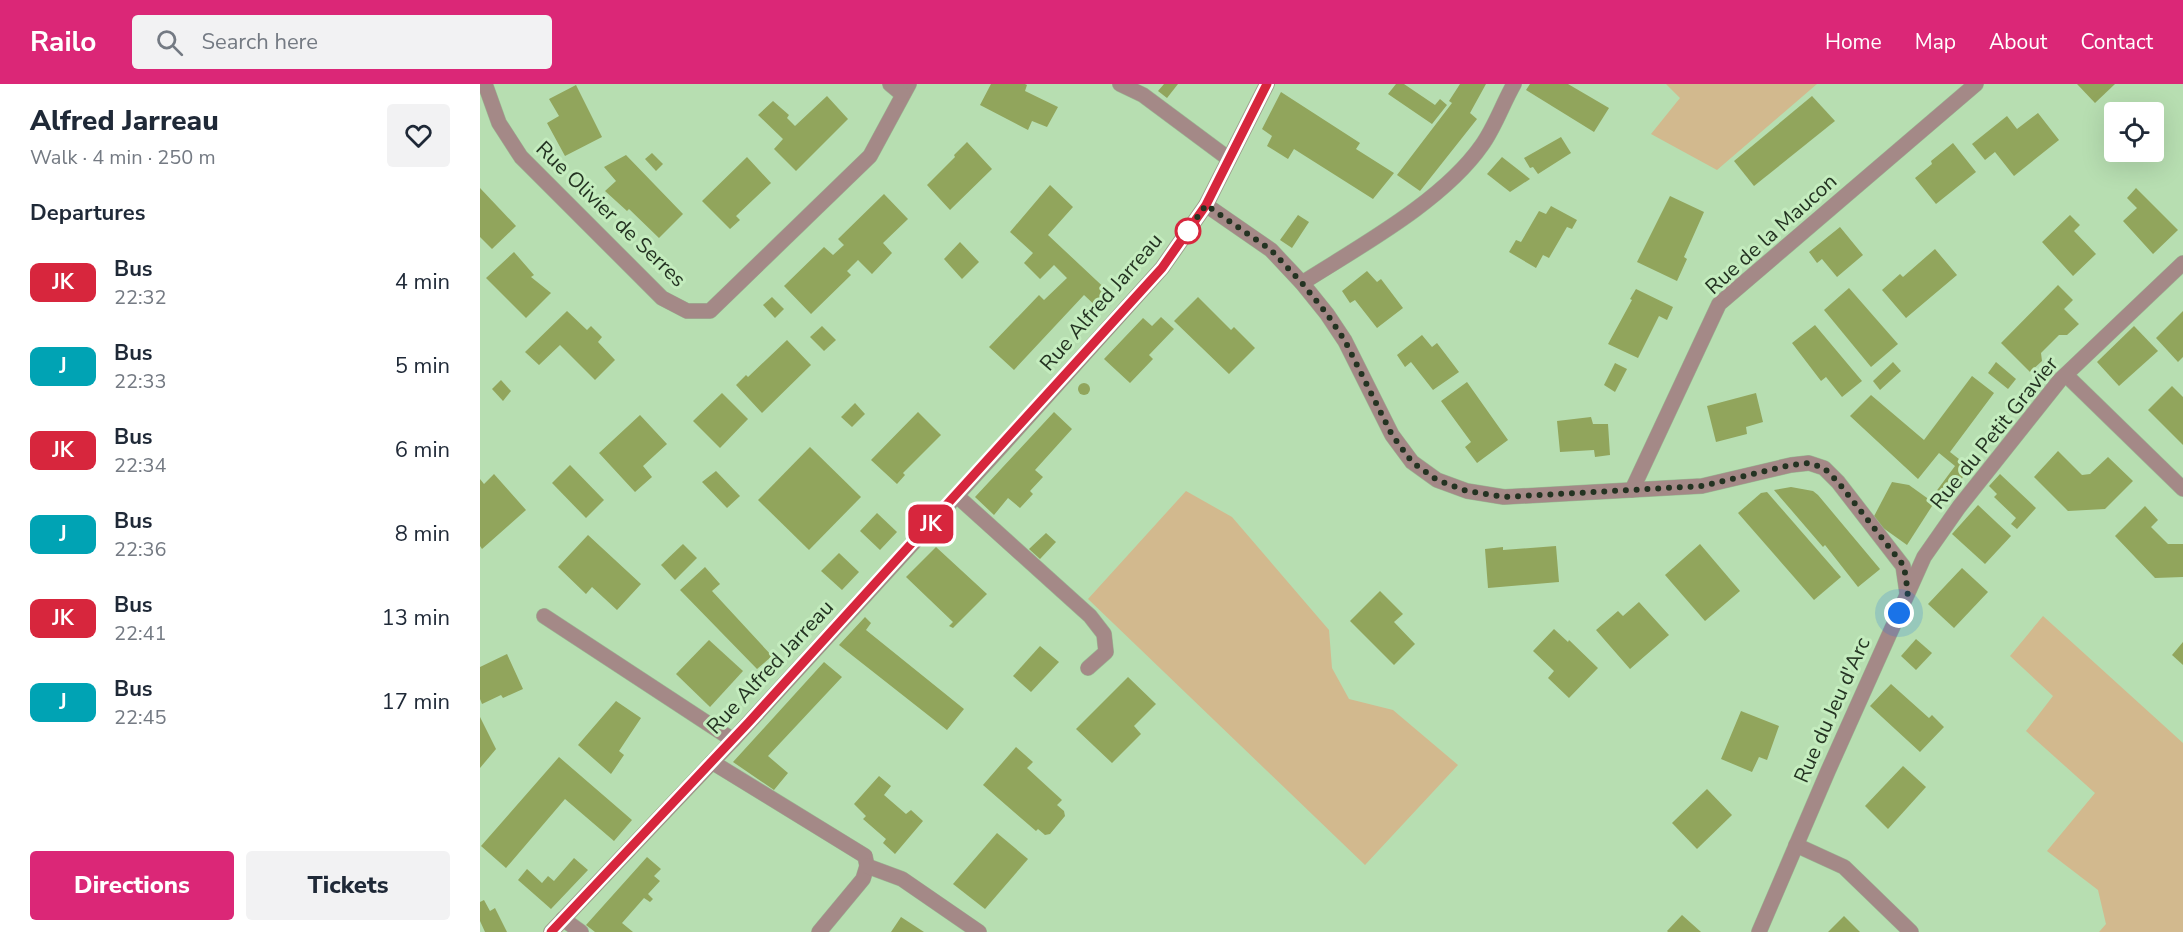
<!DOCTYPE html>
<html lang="en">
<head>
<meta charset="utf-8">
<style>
	body { margin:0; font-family:"Nunito Sans",sans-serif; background:#f2f2f3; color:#1f2937; height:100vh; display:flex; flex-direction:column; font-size:22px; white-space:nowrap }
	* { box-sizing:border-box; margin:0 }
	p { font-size:20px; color:#747a83 }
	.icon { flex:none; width:33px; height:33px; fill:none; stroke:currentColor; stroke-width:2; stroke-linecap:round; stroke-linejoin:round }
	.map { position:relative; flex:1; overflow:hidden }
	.side { display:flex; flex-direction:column; background:#fff; width:480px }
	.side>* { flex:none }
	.badge { padding:0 12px; border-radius:9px; font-size:21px; line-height:39px }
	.fabs { position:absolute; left:1624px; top:18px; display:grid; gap:12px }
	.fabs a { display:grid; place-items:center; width:60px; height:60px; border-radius:6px; background:#fff; box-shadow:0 6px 24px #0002; font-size:30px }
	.you { position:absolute; width:30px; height:30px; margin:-15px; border:4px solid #fff; border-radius:50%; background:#1a73e8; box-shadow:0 0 0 9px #1a73e833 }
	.map>.badge { position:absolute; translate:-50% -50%; box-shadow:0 0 0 3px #fff }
	h2 { padding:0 30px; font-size:22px; line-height:54px }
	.round { display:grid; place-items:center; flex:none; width:63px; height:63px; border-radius:6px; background:#f2f2f3 }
	.head { display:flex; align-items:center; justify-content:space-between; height:102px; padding:0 30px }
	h1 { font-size:28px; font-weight:800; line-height:45px }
	.cta { display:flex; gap:12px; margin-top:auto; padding:12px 30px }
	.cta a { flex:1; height:69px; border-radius:6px; background:#db2777; color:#fff; font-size:24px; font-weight:800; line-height:69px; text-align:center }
	.cta a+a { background:#f2f2f3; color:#1f2937 }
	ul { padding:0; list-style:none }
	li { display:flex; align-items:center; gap:18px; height:84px; padding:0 30px }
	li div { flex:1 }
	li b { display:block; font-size:22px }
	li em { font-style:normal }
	li .badge { min-width:66px; font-weight:700; text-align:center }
	header { display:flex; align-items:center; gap:36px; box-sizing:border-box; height:84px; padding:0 30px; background:#db2777; color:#fff }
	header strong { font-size:28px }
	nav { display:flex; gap:33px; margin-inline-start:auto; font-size:21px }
	.search { width:420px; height:54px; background:#f2f2f3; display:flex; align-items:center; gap:15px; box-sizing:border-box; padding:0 21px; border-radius:6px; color:#747a83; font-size:22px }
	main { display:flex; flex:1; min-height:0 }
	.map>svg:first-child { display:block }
	.green { fill:#d2b98e }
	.building { fill:#91a55c }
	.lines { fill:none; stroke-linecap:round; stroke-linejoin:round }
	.minor-casing { stroke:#9abc94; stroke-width:16 }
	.minor { stroke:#a48987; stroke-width:15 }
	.line-casing { stroke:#fff; stroke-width:14 }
	.line { stroke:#d7263d; stroke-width:9 }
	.walk { stroke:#243322; stroke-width:6; stroke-dasharray:0 10.8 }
	.stop-dot { fill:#fff; stroke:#d7263d; stroke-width:3 }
	.labels { text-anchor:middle; stroke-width:6; stroke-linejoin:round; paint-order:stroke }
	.street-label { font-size:21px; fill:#243322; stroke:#c4ecbe }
</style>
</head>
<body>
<header>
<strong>Railo</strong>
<div class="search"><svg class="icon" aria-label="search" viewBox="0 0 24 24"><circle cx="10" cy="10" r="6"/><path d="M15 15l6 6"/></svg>Search here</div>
<nav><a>Home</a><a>Map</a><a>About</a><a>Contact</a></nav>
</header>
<main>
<section class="side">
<div class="head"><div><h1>Alfred Jarreau</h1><p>Walk · 4 min · 250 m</p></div><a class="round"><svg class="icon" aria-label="heart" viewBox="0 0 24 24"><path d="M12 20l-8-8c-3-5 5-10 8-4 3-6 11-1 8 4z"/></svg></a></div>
<h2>Departures</h2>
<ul>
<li><span class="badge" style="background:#d7263d;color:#fff">JK</span><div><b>Bus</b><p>22:32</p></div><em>4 min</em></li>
<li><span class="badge" style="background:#00a3b4;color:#fff">J</span><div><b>Bus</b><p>22:33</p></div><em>5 min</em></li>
<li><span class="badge" style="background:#d7263d;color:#fff">JK</span><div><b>Bus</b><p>22:34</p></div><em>6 min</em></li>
<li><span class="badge" style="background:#00a3b4;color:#fff">J</span><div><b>Bus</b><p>22:36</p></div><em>8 min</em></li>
<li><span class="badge" style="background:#d7263d;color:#fff">JK</span><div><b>Bus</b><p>22:41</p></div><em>13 min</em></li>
<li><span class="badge" style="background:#00a3b4;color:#fff">J</span><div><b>Bus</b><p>22:45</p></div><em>17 min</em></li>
</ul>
<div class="cta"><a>Directions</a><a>Tickets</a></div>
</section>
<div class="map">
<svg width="1703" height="848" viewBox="0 0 1703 848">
	<rect width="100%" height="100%" fill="#b7deb1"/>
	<g class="green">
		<path d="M1186,0H1337L1237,86L1171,50L1200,14Z"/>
		<path d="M706,407L752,433L849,546L852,584L869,615L913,626L978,681L885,781L608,515Z"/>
		<path d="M1563,532L1703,659V848H1619L1626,840L1618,806L1567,767L1615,709L1546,647L1573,612L1530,572Z"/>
	</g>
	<g class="building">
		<path d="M511,0H545L547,1L545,7L578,23L567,43L552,37L548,46L500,21Z"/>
		<path d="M684,0H698L687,14L678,7Z"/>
		<path d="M916,0H924L955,21L960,15L967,21L952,40L908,10Z"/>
		<path d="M980,0H1006L990,29L997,35L940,107L917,91L972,19L969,17Z"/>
		<path d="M1050,0H1088L1129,24L1114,48L1046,6Z"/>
		<path d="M1597,0H1635L1615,19Z"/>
		<path d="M96,1L122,53L85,72L67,39L79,32L69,15Z"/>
		<path d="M801,8L880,59L876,65L914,89L893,115L814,65L808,75L787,62L792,52L782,45Z"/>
		<path d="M347,12L368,35L316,87L294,65L303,55L278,31L293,17L309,31L307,34L315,42Z"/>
		<path d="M1332,12L1355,37L1274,102L1254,77Z"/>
		<path d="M1558,29L1579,56L1534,92L1515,68L1505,76L1492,60L1527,32L1537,45Z"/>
		<path d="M1081,53L1091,69L1058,90L1053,83L1050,84L1044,74Z"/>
		<path d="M487,58L512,85L470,126L447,101L475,73L474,71Z"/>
		<path d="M1473,59L1496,88L1456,120L1435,94L1452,80L1451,77Z"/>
		<path d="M172,69L183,80L176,87L165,75Z"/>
		<path d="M146,71L203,130L179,154L149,125L147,127L125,107L136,97L124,83Z"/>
		<path d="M267,73L291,99L256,132L260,136L250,145L222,117Z"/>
		<path d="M1022,73L1050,95L1030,108L1007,90Z"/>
		<path d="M570,101L593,123L568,151L632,211L619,225L604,211L534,286L509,263L559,211L564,216L587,194L574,181L560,195L544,179L553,169L530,148Z"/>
		<path d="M0,104L36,142L12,165L0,153Z"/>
		<path d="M1656,104L1698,146L1673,170L1643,137L1657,124L1647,114Z"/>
		<path d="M404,110L428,135L403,159L412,169L392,190L378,176L367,187L371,191L331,230L304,202L344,163L353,171L364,161L358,155Z"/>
		<path d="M1190,112L1224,128L1204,173L1207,175L1197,197L1157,178Z"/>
		<path d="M1071,122L1097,136L1092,145L1087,143L1069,174L1063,171L1056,184L1029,168L1036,156L1041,158L1059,127L1066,130Z"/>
		<path d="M818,131L829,138L812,164L800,156Z"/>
		<path d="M1590,131L1600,141L1594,147L1616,170L1593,192L1562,158Z"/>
		<path d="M1360,143L1383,171L1357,193L1342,175L1337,179L1329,168Z"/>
		<path d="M480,158L499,178L482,195L464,175Z"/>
		<path d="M1455,165L1477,191L1426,234L1402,206L1420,190L1423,193Z"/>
		<path d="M34,168L54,191L51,193L71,209L46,234L6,194Z"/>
		<path d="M887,187L897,198L901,195L923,224L897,244L875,216L870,219L862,207Z"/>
		<path d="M1578,201L1593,216L1584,225L1599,240L1587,251H1579L1561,269L1562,277L1550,288L1521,259Z"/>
		<path d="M1369,204L1418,260L1391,283L1344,226Z"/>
		<path d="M1156,205L1193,223L1187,236L1179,232L1158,274L1128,260L1152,216L1150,215Z"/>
		<path d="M292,213L304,225L295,234L283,221Z"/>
		<path d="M718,213L751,246L754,243L775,264L749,290L694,237Z"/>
		<path d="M87,227L107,246L111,242L122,253L118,258L135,276L115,296L80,261L59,281L45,268Z"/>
		<path d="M1703,227V273L1698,278L1676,254Z"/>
		<path d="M681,233L694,245L669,271L673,275L650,299L624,275L663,234L672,242Z"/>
		<path d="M1335,241L1382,297L1362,313L1346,293L1341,297L1312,259Z"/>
		<path d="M342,242L356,256L344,267L330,253Z"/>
		<path d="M1654,242L1678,267L1639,302L1617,278Z"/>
		<path d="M942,251L952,263L957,259L979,288L953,306L931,278L925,283L917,271Z"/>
		<path d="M307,256L331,281L282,329L256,301L266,291L268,293Z"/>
		<path d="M1413,278L1421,287L1400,306L1393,297Z"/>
		<path d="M1516,278L1536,295L1528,305L1508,289Z"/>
		<path d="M1135,279L1147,285L1135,308L1124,301Z"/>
		<path d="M1492,292L1514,309L1470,368L1484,379L1479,385L1485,390L1468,415L1455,409L1475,382L1459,369L1438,395L1370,332L1391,311L1444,356Z"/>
		<path d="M21,296L31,307L23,317L12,305Z"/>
		<path d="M987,298L1028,356L997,379L985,363L991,358L961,317Z"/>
		<circle cx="604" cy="305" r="6"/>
		<path d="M1692,302L1703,313V361L1668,326Z"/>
		<path d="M242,309L268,335L240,364L213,337Z"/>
		<path d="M1276,309L1283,338L1266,343L1267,350L1236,358L1227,322Z"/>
		<path d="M375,319L385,330L372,343L361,333Z"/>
		<path d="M438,328L461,351L423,389L425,391L417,400L391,376Z"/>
		<path d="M574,328L592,345L555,386L563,393L550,407L553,410L540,424L528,414L514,431L495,413Z"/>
		<path d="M160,331L187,360L163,382L172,393L155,408L119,369Z"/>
		<path d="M1111,333L1113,340H1128L1130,371L1115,373L1114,366L1080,368L1077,337Z"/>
		<path d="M330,363L381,413L329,466L278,416Z"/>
		<path d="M1578,367L1602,391L1610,390L1628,373L1653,397L1625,425L1588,427L1554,393Z"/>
		<path d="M90,381L124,416L106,434L72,399Z"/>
		<path d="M236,387L260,412L247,424L222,398Z"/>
		<path d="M14,390L46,426L2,465L0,462V395L4,400Z"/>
		<path d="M1520,390L1556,424L1537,445L1531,440L1536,434L1514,413L1517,410L1509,402Z"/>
		<path d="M1412,398L1429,401L1454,419L1427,461L1392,436Z"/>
		<path d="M1311,403L1333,407L1338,411L1400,485L1399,486L1378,503L1345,461L1343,463L1294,406Z"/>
		<path d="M1287,408L1361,493L1334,516L1258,429L1281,409Z"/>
		<path d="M1498,421L1531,452L1505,480L1472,450Z"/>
		<path d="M1665,422L1678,436L1671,443L1688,460H1703V493L1675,494L1635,452Z"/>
		<path d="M397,429L417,448L400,466L380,447Z"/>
		<path d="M566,449L576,458L560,475L549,465Z"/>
		<path d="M108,451L161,500L137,526L112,503L106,510L78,483Z"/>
		<path d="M203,460L217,474L195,496L181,481Z"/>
		<path d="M1220,460L1260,507L1225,537L1185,491Z"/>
		<path d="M1076,462L1079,498L1008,504L1005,465L1023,463V466Z"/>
		<path d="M456,463L507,510L473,544L469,542L473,538L426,493Z"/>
		<path d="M359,469L379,488L362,506L341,487Z"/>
		<path d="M225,483L240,500L232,507L292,572L277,585L200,506Z"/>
		<path d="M1482,484L1508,508L1474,544L1448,520Z"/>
		<path d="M900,507L923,530L914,538L935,560L914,581L870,537Z"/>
		<path d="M1159,518L1189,551L1150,585L1116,546L1138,527L1143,532Z"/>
		<path d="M385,533L391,539L386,546L484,625L467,646L359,561Z"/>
		<path d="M1074,545L1088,558L1089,556L1118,584L1089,614L1068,594L1074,587L1053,567Z"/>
		<path d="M1436,555L1452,569L1436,586L1421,572Z"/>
		<path d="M229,556L263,587L230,623L196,590Z"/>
		<path d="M1703,558V581L1692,571Z"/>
		<path d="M560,562L579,578L551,608L533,592Z"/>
		<path d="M27,570L43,605L23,614L21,611L2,620L0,615V583Z"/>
		<path d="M344,578L362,593L288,672L308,689L294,706L253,678Z"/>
		<path d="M648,593L676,620L654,642L661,650L632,679L596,645Z"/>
		<path d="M1411,600L1449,634L1452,631L1464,643L1440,668L1390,622Z"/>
		<path d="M136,617L161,634L139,667L144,671L131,690L98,661Z"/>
		<path d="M1261,627L1299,642L1287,676L1279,673L1272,688L1241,675Z"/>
		<path d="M0,633L16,665L0,684Z"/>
		<path d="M536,663L553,678L547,684L582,716L577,721L584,727L585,732L570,750L565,751L558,745L556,747L503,701Z"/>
		<path d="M79,673L152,736L134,757L85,715L26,784L1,762Z"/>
		<path d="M1423,682L1446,703L1408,745L1385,722Z"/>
		<path d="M399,692L411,702L404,711L426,730L431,726L443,737L415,770L403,759L406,755L383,735L386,732L374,720Z"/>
		<path d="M1227,705L1252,731L1217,765L1192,739Z"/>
		<path d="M517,749L548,775L505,825L473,800Z"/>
		<path d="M167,773L181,785L174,792L180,797L168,810L173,815L170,818L164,814L142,839L153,848H115L106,841Z"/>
		<path d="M94,774L108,786L71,825L38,796L47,785L62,799L68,792L74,797Z"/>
		<path d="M4,816L10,827L15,824L27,848H5L0,837V818Z"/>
		<path d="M1202,831L1221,848H1188L1187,847Z"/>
		<path d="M1364,832L1380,848H1348Z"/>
		<path d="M421,833L444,848H411Z"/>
	</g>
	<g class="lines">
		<g class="minor-casing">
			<g id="minor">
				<path d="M5,0L19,39L41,73L182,214L207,227H230L390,72L429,0"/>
				<path d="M410,0L422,10"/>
				<path d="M640,0L663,11L749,75"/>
				<path d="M726,121L791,166L822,199L847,230L865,257L912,351L932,378L957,396L987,407L1024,413L1222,402L1311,381L1329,379L1344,384L1358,398L1423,482L1427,509"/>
				<path d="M822,199C880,162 963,117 1002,61C1015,43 1023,19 1034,0"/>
				<path d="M1586,291L1703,405"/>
				<path d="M1152,406L1239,220L1496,0"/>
				<path d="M477,412L610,532L624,550L626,568L608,584"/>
				<path d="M64,532L253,656"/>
				<path d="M232,678L385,772L387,782L383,795L339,848"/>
				<path d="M1316,761L1364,783L1431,848"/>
				<path d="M387,782L422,795L499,848"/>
				<path d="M83,835L101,848"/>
				<path d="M71,848L253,656L521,363L682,184L726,121L787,0"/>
				<path d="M1279,848L1348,687L1444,473L1479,423L1580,296L1703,179"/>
			</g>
		</g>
		<use href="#minor" class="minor"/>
	</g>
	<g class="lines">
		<g class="line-casing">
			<path id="line" d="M71,848L269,638L682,184L726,121L787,0"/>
		</g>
		<use href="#line" class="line"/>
		<path class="walk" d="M708,147L703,153L726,121L791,166L822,199L847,230L865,257L912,351L932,378L957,396L987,407L1024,413L1222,402L1311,381L1329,379L1344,384L1358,398L1424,482L1428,509L1419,529"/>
	</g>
	<circle class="stop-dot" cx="708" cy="147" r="12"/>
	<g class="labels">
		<g class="street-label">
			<text transform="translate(131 130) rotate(44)" y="7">Rue Olivier de Serres</text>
			<text transform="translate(1291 150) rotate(-42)" y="7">Rue de la Maucon</text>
			<text transform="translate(621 218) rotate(-49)" y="7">Rue Alfred Jarreau</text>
			<text transform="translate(1514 349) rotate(-51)" y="7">Rue du Petit Gravier</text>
			<text transform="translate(290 583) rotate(-47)" y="7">Rue Alfred Jarreau</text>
			<text transform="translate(1352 626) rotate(-66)" y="7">Rue du Jeu d'Arc</text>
		</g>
	</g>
</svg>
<div class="fabs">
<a><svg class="icon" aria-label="locate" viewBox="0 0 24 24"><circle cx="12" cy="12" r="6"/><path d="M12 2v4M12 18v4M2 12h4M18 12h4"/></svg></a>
</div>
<div class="you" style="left:1419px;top:529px"></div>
<b class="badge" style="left:451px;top:440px;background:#d7263d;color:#fff">JK</b>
</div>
</main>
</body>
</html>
